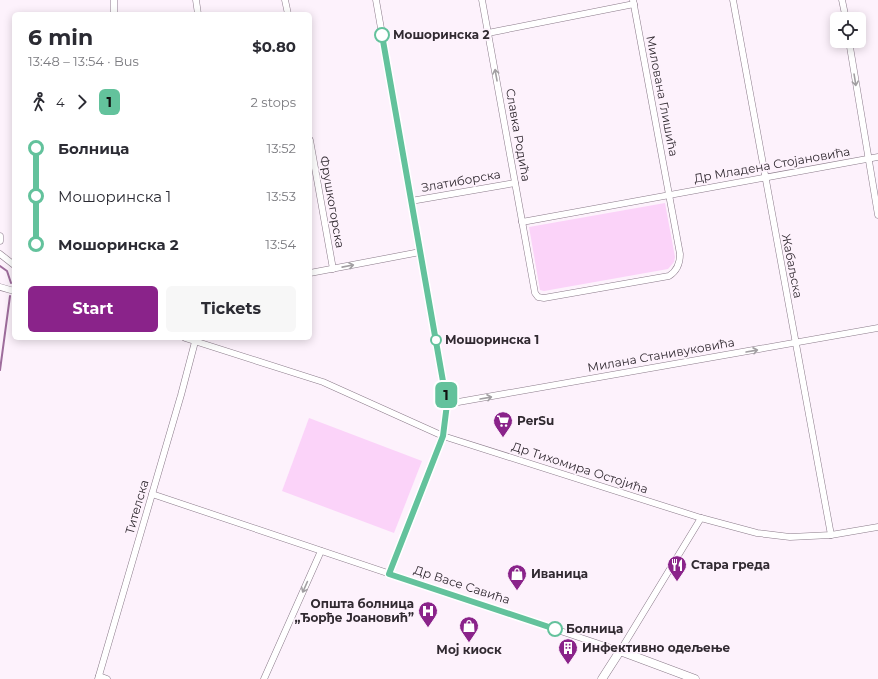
<!DOCTYPE html>
<html lang="en">
<head>
<meta charset="utf-8">
<style>
	body { margin:0; font-family:Montserrat,sans-serif; background:#f7f7f7; color:#2b2b33; height:100vh; display:flex; flex-direction:column; font-size:15px; white-space:nowrap }
	* { box-sizing:border-box; margin:0 }
	p { font-size:13px; color:#7c7c81 }
	.icon { flex:none; width:22px; height:22px; fill:none; stroke:currentColor; stroke-width:2; stroke-linecap:round; stroke-linejoin:round }
	.map { position:relative; flex:1; overflow:hidden }
	.details { position:absolute; left:12px; top:12px; width:300px; height:328px; display:flex; flex-direction:column; background:#fff; border-radius:6px; box-shadow:0 2px 10px #0003 }
	.details>* { flex:none }
	.badge { padding:0 8px; border-radius:6px; font-size:14px; line-height:26px }
	.tools { position:absolute; left:830px; top:12px; display:grid; gap:8px }
	.tools a { display:grid; place-items:center; width:36px; height:36px; border-radius:6px; background:#fff; box-shadow:0 2px 10px #0003; font-size:20px }
	.map>.badge { position:absolute; translate:-50% -50%; box-shadow:0 0 0 2px #fff }
	.legs { display:flex; align-items:center; gap:6px; height:44px; padding:0 16px; font-size:13px }
	.legs p { margin-inline-start:auto }
	.summary { display:flex; align-items:center; justify-content:space-between; height:68px; padding:0 16px }
	h1 { font-size:22px; font-weight:700; line-height:30px }
	.cta { display:flex; gap:8px; margin-top:auto; padding:8px 16px }
	.cta a { flex:1; height:46px; border-radius:6px; background:#8a238a; color:#fff; font-size:16px; font-weight:700; line-height:46px; text-align:center }
	.cta a+a { background:#f7f7f7; color:#2b2b33 }
	ul { padding:0 16px; list-style:none }
	li { display:flex; align-items:center; gap:14px; height:48px; font-size:15px }
	li i { display:grid; place-items:center; width:6px; height:100%; margin:0 5px; background:currentColor }
	li i::after { content:''; width:10px; height:10px; margin:-5px; border:3px solid; border-radius:50%; background:#fff }
	li p { margin-inline-start:auto }
	li:first-child i { background:linear-gradient(#0000 50%,currentColor 0) }
	li:last-child i { background:linear-gradient(currentColor 50%,#0000 0) }
	.map>svg:first-child { display:block }
	.green { fill:#fbd3f9 }
	.lines { fill:none; stroke-linecap:round; stroke-linejoin:round }
	.stream { stroke:#9e6c9c; stroke-width:2 }
	.street-casing { stroke:#8a7a89; stroke-width:7 }
	.secondary-casing { stroke:#8a7a89; stroke-width:9 }
	.street { stroke:#fff; stroke-width:6 }
	.secondary { stroke:#fff; stroke-width:8 }
	.oneway { stroke:#a29fa2 }
	.line-1-casing { stroke:#fff; stroke-width:9 }
	.line-1 { stroke:#63c29c; stroke-width:6 }
	.stop-1-dot { fill:#fff; stroke:#63c29c; stroke-width:2 }
	.labels { text-anchor:middle; stroke-width:3.5; stroke-linejoin:round; paint-order:stroke }
	.stop-label { font-size:12px; font-weight:bold; fill:#312a31; stroke:#fdf2fc; text-anchor:start }
	.street-label { font-size:12px; fill:#312a31; stroke:#fdf2fc }
	.poi-label { font-size:12px; font-weight:bold; fill:#312a31; stroke:#fdf2fc; text-anchor:start }
</style>
</head>
<body>
<div class="map">
<svg width="878" height="679" viewBox="0 0 878 679">
	<rect width="100%" height="100%" fill="#fdf2fc"/>
	<g class="green">
		<path d="M665,203L675,257L674,262L668,269L544,291L540,290L529,227Z"/>
		<path d="M309,418L422,461L394,533L282,491Z"/>
	</g>
	<g class="lines">
		<g class="stream">
			<path d="M0,266L7,271L11,283"/>
			<path d="M0,370L10,296"/>
		</g>
		<g class="street-casing">
			<g id="street">
				<path d="M196,0L198,14"/>
				<path d="M285,0L288,14"/>
				<path d="M376,0L447,404L443,436L389,574"/>
				<path d="M482,0L535,293L538,297L544,298L669,276C677,271 680,263 680,254L633,0"/>
				<path d="M733,0L831,535"/>
				<path d="M842,0L846,19"/>
				<path d="M114,14V0"/>
				<path d="M488,33L634,4"/>
				<path d="M849,41L878,215"/>
				<path d="M310,140L333,269"/>
				<path d="M411,201L515,183"/>
				<path d="M522,222L878,157"/>
				<path d="M0,236V241"/>
				<path d="M0,254L14,265"/>
				<path d="M310,273L420,252"/>
				<path d="M0,287L14,291"/>
				<path d="M185,338L323,382L443,436L701,518L757,533L790,537L831,535L878,527"/>
				<path d="M447,404L878,328"/>
				<path d="M152,494L620,651L701,518"/>
				<path d="M99,676L107,679"/>
				<path d="M98,679L181,395L196,338"/>
				<path d="M264,679L321,551"/>
			</g>
		</g>
		<g class="secondary-casing">
			<path id="secondary" d="M602,679L620,651L695,679"/>
		</g>
		<use href="#street" class="street"/>
		<use href="#secondary" class="secondary"/>
	</g>
	<defs><path id="oneway-shaft" d="M-6 0H5M1.5-3L5.5 0L1.5 3" fill="none" stroke-width="1.6" stroke-linecap="round" stroke-linejoin="round"/></defs>
	<g class="oneway">
		<use href="#oneway-shaft" transform="translate(496 75) rotate(-100)"/>
		<use href="#oneway-shaft" transform="translate(855 80) rotate(81)"/>
		<use href="#oneway-shaft" transform="translate(348 266) rotate(-11)"/>
		<use href="#oneway-shaft" transform="translate(752 351) rotate(-10)"/>
		<use href="#oneway-shaft" transform="translate(486 398) rotate(-10)"/>
		<use href="#oneway-shaft" transform="translate(305 587) rotate(114)"/>
	</g>
	<g class="lines">
		<g class="line-1-casing">
			<path id="line-1" d="M382,35L447,404L443,436L389,574L555,629"/>
		</g>
		<use href="#line-1" class="line-1"/>
	</g>
	<defs>
		<g id="supermarket-pin" transform="scale(1)"><path d="M0 17L-7.5 6A9.5 9.5 0 1 1 7.5 6Z" fill="#8a238a" stroke="#fdf2fc"/><path d="M-6-5.5h2.5l.6 2H6L4.5 2H-2.5L-4.4-4H-6ZM-1.5 3.2a1.3 1.3 0 1 0 .1 0ZM3 3.2a1.3 1.3 0 1 0 .1 0Z" fill="#fff"/></g>
		<g id="restaurant-pin" transform="scale(1)"><path d="M0 17L-7.5 6A9.5 9.5 0 1 1 7.5 6Z" fill="#8a238a" stroke="#fdf2fc"/><path d="M-5-6h1v4h1v-4h1v4h1v-4h1v5L-1.5 .5V6h-2V.5L-5-1ZM5-6V6H3V1.5H1.5Q1.5-4 5-6Z" fill="#fff"/></g>
		<g id="shop-pin" transform="scale(1)"><path d="M0 17L-7.5 6A9.5 9.5 0 1 1 7.5 6Z" fill="#8a238a" stroke="#fdf2fc"/><path d="M-5-2.5h2.3a2.7 3.5 0 0 1 5.4 0H5L5.5 6h-11ZM-1.5-2.5h3a1.5 2.3 0 0 0-3 0Z" fill="#fff"/></g>
		<g id="hospital-pin" transform="scale(1)"><path d="M0 17L-7.5 6A9.5 9.5 0 1 1 7.5 6Z" fill="#8a238a" stroke="#fdf2fc"/><path d="M-5-5h3v3.5h4V-5h3V5h-3V1.5h-4V5h-3Z" fill="#fff"/></g>
		<g id="building-pin" transform="scale(1)"><path d="M0 17L-7.5 6A9.5 9.5 0 1 1 7.5 6Z" fill="#8a238a" stroke="#fdf2fc"/><path d="M-4-6H4V6H1V3H-1V6H-4ZM-2.5-4.3h1.7v1.8h-1.7ZM.8-4.3h1.7v1.8H.8ZM-2.5-1h1.7V.8h-1.7ZM.8-1h1.7V.8H.8Z" fill="#fff"/></g>
	</defs>
	<g fill-rule="evenodd">
		<use href="#supermarket-pin" x="503" y="421"/>
		<use href="#restaurant-pin" x="677" y="565"/>
		<use href="#shop-pin" x="517" y="574"/>
		<use href="#hospital-pin" x="428" y="611"/>
		<use href="#shop-pin" x="469" y="626"/>
		<use href="#building-pin" x="568" y="648"/>
	</g>
	<g class="stop-1-dot">
		<circle cx="382" cy="35" r="7"/>
		<circle cx="436" cy="340" r="5"/>
		<circle cx="555" cy="629" r="7"/>
	</g>
	<g class="labels">
		<g class="stop-label">
			<text x="393" y="39">Мошоринска 2</text>
			<text x="445" y="344">Мошоринска 1</text>
			<text x="566" y="633">Болница</text>
		</g>
		<g class="street-label">
			<text transform="translate(662 96) rotate(79)" y="4">Милована Глишића</text>
			<text transform="translate(518 135) rotate(80)" y="4">Славка Родића</text>
			<text transform="translate(772 165) rotate(-10)" y="4">Др Младена Стојановића</text>
			<text transform="translate(461 181) rotate(-10)" y="4">Златиборска</text>
			<text transform="translate(332 202) rotate(80)" y="4">Фрушкогорска</text>
			<text transform="translate(792 266) rotate(79)" y="4">Жабаљска</text>
			<text transform="translate(661 355) rotate(-10)" y="4">Милана Станивуковића</text>
			<text transform="translate(580 468) rotate(18)" y="4">Др Тихомира Остојића</text>
			<text transform="translate(137 507) rotate(-74)" y="4">Тителска</text>
			<text transform="translate(462 585) rotate(18)" y="4">Др Васе Савића</text>
		</g>
		<g class="poi-label">
			<text x="517" y="425">PerSu</text>
			<text x="691" y="569">Стара греда</text>
			<text x="531" y="578">Иваница</text>
			<text x="414" y="608" text-anchor="end">Општа болница<tspan x="414" dy="14">„Ђорђе Јоановић”</tspan></text>
			<text x="582" y="652">Инфективно одељење</text>
			<text x="469" y="654" text-anchor="middle">Мој киоск</text>
		</g>
	</g>
</svg>
<div class="tools">
<a><svg class="icon" aria-label="locate" viewBox="0 0 24 24"><circle cx="12" cy="12" r="6"/><path d="M12 2v4M12 18v4M2 12h4M18 12h4"/></svg></a>
</div>
<b class="badge" style="left:446px;top:395px;background:#63c29c;color:#111">1</b>
<section class="details">
<div class="summary"><div><h1>6 min</h1><p>13:48 – 13:54 · Bus</p></div><b>$0.80</b></div>
<div class="legs"><svg class="icon" aria-label="walk" viewBox="0 0 24 24"><circle cx="13" cy="4" r="2"/><path d="M13 8l-2 6 4 7M11 14l-3 7M7 12l3-4h3l4 4"/></svg>4<svg class="icon" aria-label="forward" viewBox="0 0 24 24"><path d="M9 5l7 7-7 7"/></svg><b class="badge" style="background:#63c29c;color:#111">1</b><p>2 stops</p></div>
<ul>
<li><i style="color:#63c29c"></i><b>Болница</b><p>13:52</p></li>
<li><i style="color:#63c29c"></i><span>Мошоринска 1</span><p>13:53</p></li>
<li><i style="color:#63c29c"></i><b>Мошоринска 2</b><p>13:54</p></li>
</ul>
<div class="cta"><a>Start</a><a>Tickets</a></div>
</section>
</div>
</body>
</html>
